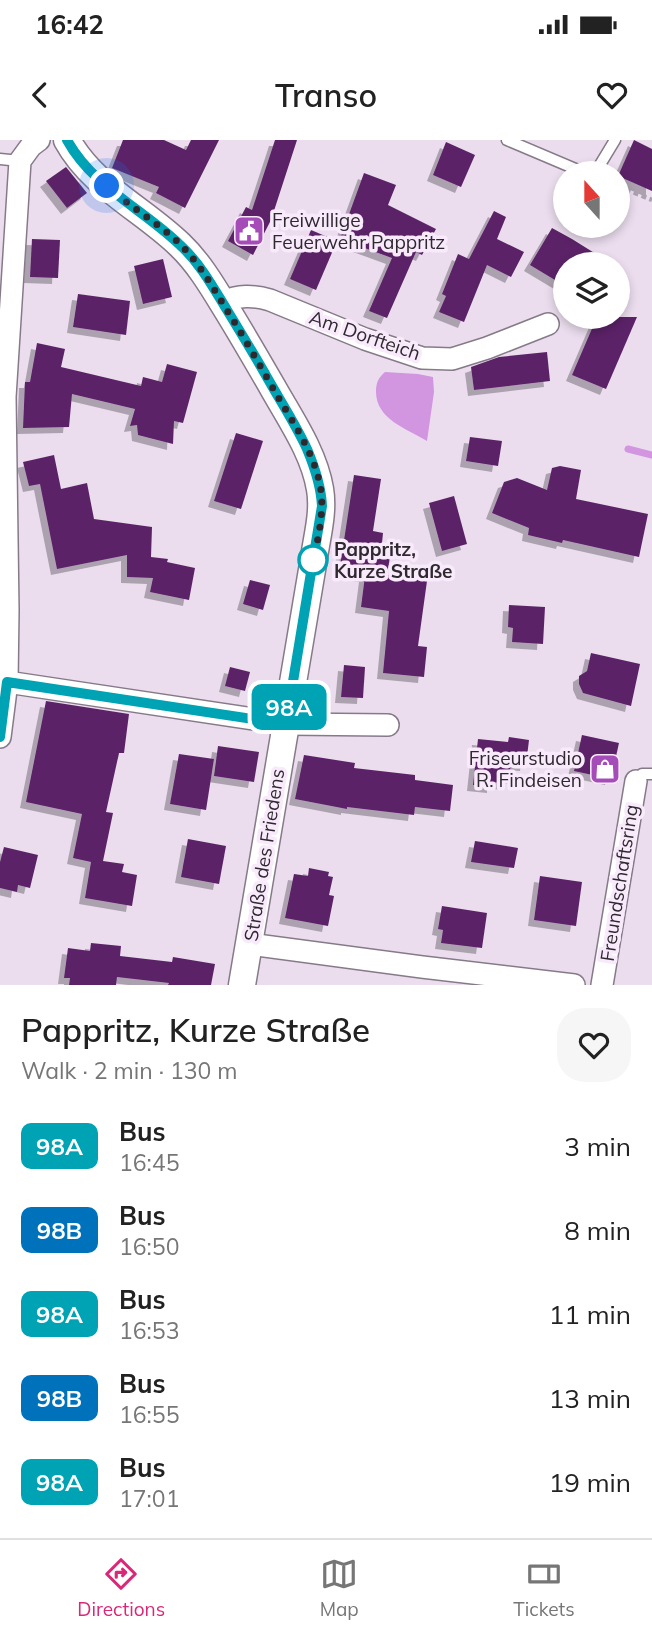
<!DOCTYPE html>
<html lang="en">
<head>
<meta charset="utf-8">
<style>
	body { margin:0; font-family:Mulish,sans-serif; background:#f6f6f6; color:#222; height:100vh; display:flex; flex-direction:column; font-size:26px; white-space:nowrap }
	* { box-sizing:border-box; margin:0 }
	p { font-size:23px; color:#767676 }
	.icon { flex:none; width:38px; height:38px; fill:none; stroke:currentColor; stroke-width:2; stroke-linecap:round; stroke-linejoin:round }
	.map { position:relative; height:845px; overflow:hidden }
	.panel { display:flex; flex-direction:column; background:#fff; flex:1 }
	.panel>* { flex:none }
	.badge { padding:0 14px; border-radius:10px; font-size:24px; line-height:46px }
	.needle { width:46px; rotate:339deg }
	.controls { position:absolute; left:553px; top:21px; display:grid; gap:14px }
	.controls a { display:grid; place-items:center; width:77px; height:77px; border-radius:50%; background:#fff; box-shadow:0 4px 10px #0003; font-size:35px }
	.you { position:absolute; width:35px; height:35px; margin:-18px; border:5px solid #fff; border-radius:50%; background:#1a73e8; box-shadow:0 0 0 10px #1a73e833 }
	.map>.badge { position:absolute; translate:-50% -50%; box-shadow:0 0 0 4px #fff }
	.round { display:grid; place-items:center; flex:none; width:74px; height:74px; border-radius:28px; background:#f6f6f6 }
	.headline { display:flex; align-items:center; justify-content:space-between; height:119px; padding:0 21px }
	h1 { font-size:33px; font-weight:600; line-height:52px }
	ul { padding:0; list-style:none }
	li { display:flex; align-items:center; gap:21px; height:84px; padding:0 21px }
	li div { flex:1 }
	li b { display:block; font-size:26px }
	li em { font-style:normal }
	li .badge { min-width:77px; font-weight:700; text-align:center }
	.status { display:flex; justify-content:space-between; align-items:center; height:49px; padding:0 35px; background:#fff; direction:ltr }
	.status svg { height:19px; fill:currentColor }
	header { display:flex; justify-content:space-between; align-items:center; height:91px; padding:0 21px; background:#fff; font-size:32px; font-weight:600 }
	.tab-bar { display:flex; justify-content:space-around; align-items:center; height:98px; border-top:2px solid #e0e0e0; background:#fff; font-size:19px; color:#767676 }
	.tab-bar a { display:grid; justify-items:center; gap:4px }
	.tab-bar .current { color:#db2777 }
	.map>svg:first-child { display:block }
	.water { fill:#d295e0 }
	.lines { fill:none; stroke-linecap:round; stroke-linejoin:round }
	.stream { stroke:#d295e0; stroke-width:7 }
	.building { fill:#5b2467; filter:url(#shadow) }
	.service-casing { stroke:#867a89; stroke-width:13 }
	.minor-casing { stroke:#867a89; stroke-width:24 }
	.tertiary-casing { stroke:#867a89; stroke-width:29 }
	.path { stroke:#aca1af; stroke-width:4.5; stroke-dasharray:5 3.5; stroke-linecap:butt }
	.service { stroke:#fff; stroke-width:10 }
	.minor { stroke:#fff; stroke-width:21 }
	.tertiary { stroke:#fff; stroke-width:26 }
	.line-casing { stroke:#fff; stroke-width:16 }
	.line { stroke:#00a3b4; stroke-width:10 }
	.walk { stroke:#2e282f; stroke-width:7; stroke-dasharray:0 12.6 }
	.stop-dot { fill:#fff; stroke:#00a3b4; stroke-width:3.5 }
	.labels { text-anchor:middle; stroke-width:7; stroke-linejoin:round; paint-order:stroke }
	.poi-label { font-size:19px; fill:#2e282f; stroke:#f8eafb; text-anchor:start }
	.street-label { font-size:19px; fill:#2e282f; stroke:#f8eafb }
	.stop-label { font-size:19px; font-weight:bold; fill:#2e282f; stroke:#f8eafb; text-anchor:start }
</style>
</head>
<body>
<div class="status"><b>16:42</b><svg viewBox="0 0 49 12"><path d="M0 12V9h3v3zM5 12V6h3v6zM10 12V3h3v9zM15 12V0h3v12zM26 1h20v11H26zM47 4h2v5h-2z"/></svg></div>
<header><svg class="icon" aria-label="back" viewBox="0 0 24 24"><path d="M15 5l-7 7 7 7"/></svg>Transo<svg class="icon" aria-label="heart" viewBox="0 0 24 24"><path d="M12 20l-8-8c-3-5 5-10 8-4 3-6 11-1 8 4z"/></svg></header>
<div class="map">
<svg width="652" height="845" viewBox="0 0 652 845">
	<defs>
		<filter id="shadow"><feDropShadow dx="-6" dy="6" stdDeviation="0" flood-color="#0004"/></filter>
	</defs>
	<rect width="100%" height="100%" fill="#ebddee"/>
	<path class="water" d="M385,232L418,234L433,237L434,252L427,301C407,289 376,279 376,252C376,243 378,238 385,232Z"/>
	<g class="lines">
		<path class="stream" d="M628,309L652,315"/>
	</g>
	<g class="building">
		<path d="M123,0H164L186,10L191,0H219L185,68L156,53L159,47L112,28Z"/>
		<path d="M275,0H297L271,80L253,115L228,101L246,67L252,70Z"/>
		<path d="M634,0L652,9V51L618,36Z"/>
		<path d="M446,2L475,15L461,47L433,35Z"/>
		<path d="M66,27L87,53L67,68L46,41Z"/>
		<path d="M364,33L396,45L388,65L436,89L422,115L416,112L387,178L369,171L392,118L340,99Z"/>
		<path d="M494,71L506,77L497,99L524,112L511,137L487,125L464,182L439,172L446,156L442,154L458,114L469,119Z"/>
		<path d="M552,88L572,99L612,124H565V146L530,125Z"/>
		<path d="M311,90L337,101L316,150L290,139Z"/>
		<path d="M32,99L60,100L58,138L30,137Z"/>
		<path d="M163,119L172,157L143,164L134,126Z"/>
		<path d="M78,154L130,161L126,195L73,187Z"/>
		<path d="M597,177H637L606,249L572,235Z"/>
		<path d="M37,203L65,209L61,227L141,246L143,237L162,242L167,224L197,232L183,283L174,281L173,304L138,295L137,285L130,286L135,269L72,254L69,287L23,288L25,242H30Z"/>
		<path d="M547,212L550,241L474,250L471,227L499,217Z"/>
		<path d="M236,293L263,301L241,369L214,361Z"/>
		<path d="M470,297L502,301L498,326L466,321Z"/>
		<path d="M54,315L61,349L87,343L94,379L152,387L151,417L168,419L167,422L195,428L189,460L150,452L153,438L127,437V415L57,429L40,344L29,346L23,322Z"/>
		<path d="M560,326L581,330L576,359L648,374L639,417L563,400L562,403L528,395L529,388L492,373L504,342L517,338L547,350L552,328Z"/>
		<path d="M354,335L381,339L373,391L383,393L382,403L392,405L387,435L427,441L418,506L427,507L424,537L383,533L389,471L361,467L365,436L339,433Z"/>
		<path d="M454,356L467,404L442,411L429,363Z"/>
		<path d="M250,440L270,445L263,470L243,464Z"/>
		<path d="M509,465L545,467L543,504L512,502L513,488L508,487Z"/>
		<path d="M591,513L640,524L631,566L583,553L579,544V536L587,531Z"/>
		<path d="M344,525L365,527L363,558L341,557Z"/>
		<path d="M230,527L250,532L245,551L225,546Z"/>
		<path d="M46,561L129,574L124,613H119L106,672L113,673L103,721L124,724L122,732L137,735L132,766L85,758L91,722L73,718L82,674L26,662Z"/>
		<path d="M582,595L619,603L611,639L574,631Z"/>
		<path d="M509,597L529,600L526,625L511,624L508,644L493,642V647L473,645L478,599L508,602Z"/>
		<path d="M218,606L259,612L254,642L214,636Z"/>
		<path d="M179,614L214,619L206,670L170,664Z"/>
		<path d="M304,615L355,623L354,628L415,635V640L453,645L450,671L415,667L414,675L347,667V669L295,659Z"/>
		<path d="M188,699L226,706L219,744L181,737Z"/>
		<path d="M475,701L518,708L514,728L471,722Z"/>
		<path d="M4,707L38,715L30,748L18,745L17,752L0,748V722Z"/>
		<path d="M309,728L329,732L328,736L333,737L329,755L334,756L328,786L285,778L294,734L308,736Z"/>
		<path d="M540,736L582,742L576,786L534,780Z"/>
		<path d="M442,766L487,773L482,808L441,803L443,790L438,789Z"/>
		<path d="M91,803L121,806L120,816L172,822L173,817L215,824L211,845H168L169,843L117,837L116,845H69L70,838H64L68,808L90,811Z"/>
	</g>
	<g class="lines">
		<g class="service-casing">
			<g id="service">
				<path d="M507,0L585,33"/>
				<path d="M0,19L20,21"/>
				<path d="M595,33L615,0"/>
				<path d="M636,641L642,634H652"/>
			</g>
		</g>
		<g class="minor-casing">
			<g id="minor">
				<path d="M222,162C239,155 253,155 270,160L365,199L422,218L452,219L487,208L548,184"/>
				<path d="M7,542L286,584L388,585"/>
				<path d="M0,597L7,542L8,470L5,257L20,21L31,6L39,0"/>
				<path d="M249,804L422,827L574,845"/>
				<path d="M602,845L636,641"/>
			</g>
		</g>
		<g class="tertiary-casing">
			<path id="tertiary" d="M67,0C93,47 143,69 180,105C199,123 213,147 227,170C243,196 258,222 273,248C291,280 314,313 320,349C324,372 317,396 314,418L242,845"/>
		</g>
		<path class="path" d="M618,46L652,60"/>
		<use href="#service" class="service"/>
		<use href="#minor" class="minor"/>
		<use href="#tertiary" class="tertiary"/>
	</g>
	<g class="lines">
		<g class="line-casing">
			<path id="line" d="M0,597L7,542L286,584L322,366C321,346 315,328 307,309C296,285 281,262 268,239C255,216 241,193 227,170C213,147 200,123 180,105C143,69 93,47 67,0"/>
		</g>
		<use href="#line" class="line"/>
		<path class="walk" d="M107,46C131,68 159,83 182,106C201,126 214,149 228,172C244,197 259,224 274,250C292,281 316,315 321,351C324,371 318,401 313,420"/>
	</g>
	<defs>
		<g id="civic-square" transform="scale(1.575)"><rect x="-9" y="-9" width="18" height="18" rx="4" fill="#a54cb8" stroke="#f8eafb"/><path d="M-.6-6.5H3V-4.5H.6V-3L4-1V1h2V6H-6V1h2V-1L-.6-3ZM-1.2 2.5V6h2.4V2.5Z" fill="#fff"/></g>
		<g id="shop-square" transform="scale(1.575)"><rect x="-9" y="-9" width="18" height="18" rx="4" fill="#a54cb8" stroke="#f8eafb"/><path d="M-5-2.5h2.3a2.7 3.5 0 0 1 5.4 0H5L5.5 6h-11ZM-1.5-2.5h3a1.5 2.3 0 0 0-3 0Z" fill="#fff"/></g>
	</defs>
	<g fill-rule="evenodd">
		<use href="#civic-square" x="249" y="91"/>
		<use href="#shop-square" x="605" y="629"/>
	</g>
	<circle class="stop-dot" cx="313" cy="420" r="14"/>
	<g class="labels">
		<g class="poi-label">
			<text x="272" y="87">Freiwillige<tspan x="272" dy="22">Feuerwehr Pappritz</tspan></text>
			<text x="582" y="625" text-anchor="end">Friseurstudio<tspan x="582" dy="22">R. Findeisen</tspan></text>
		</g>
		<g class="street-label">
			<text transform="translate(365 195) rotate(19)" y="7">Am Dorfteich</text>
			<text transform="translate(264 715) rotate(-81)" y="7">Straße des Friedens</text>
			<text transform="translate(619 743) rotate(-81)" y="7">Freundschaftsring</text>
		</g>
		<g class="stop-label">
			<text x="334" y="416">Pappritz,<tspan x="334" dy="22">Kurze Straße</tspan></text>
		</g>
	</g>
</svg>
<div class="controls">
<a><svg class="needle" viewBox="-14 -14 28 28"><path d="M0-13l5 13h-10z" fill="#e53935"/><path d="M0 13l5-13h-10z" fill="#767676"/></svg></a>
<a><svg class="icon" aria-label="layers" viewBox="0 0 24 24"><path d="M12 4l9 5-9 5-9-5zM3 14l9 5 9-5"/></svg></a>
</div>
<div class="you" style="left:107px;top:46px"></div>
<b class="badge" style="left:289px;top:567px;background:#00a3b4;color:#fff">98A</b>
</div>
<section class="panel">
<div class="headline"><div><h1>Pappritz, Kurze Straße</h1><p>Walk · 2 min · 130 m</p></div><a class="round"><svg class="icon" aria-label="heart" viewBox="0 0 24 24"><path d="M12 20l-8-8c-3-5 5-10 8-4 3-6 11-1 8 4z"/></svg></a></div>
<ul>
<li><span class="badge" style="background:#00a3b4;color:#fff">98A</span><div><b>Bus</b><p>16:45</p></div><em>3 min</em></li>
<li><span class="badge" style="background:#0072bc;color:#fff">98B</span><div><b>Bus</b><p>16:50</p></div><em>8 min</em></li>
<li><span class="badge" style="background:#00a3b4;color:#fff">98A</span><div><b>Bus</b><p>16:53</p></div><em>11 min</em></li>
<li><span class="badge" style="background:#0072bc;color:#fff">98B</span><div><b>Bus</b><p>16:55</p></div><em>13 min</em></li>
<li><span class="badge" style="background:#00a3b4;color:#fff">98A</span><div><b>Bus</b><p>17:01</p></div><em>19 min</em></li>
</ul>
</section>
<nav class="tab-bar">
<a class="current"><svg class="icon" aria-label="directions" viewBox="0 0 24 24"><path d="M12 3l9 9-9 9-9-9zM9 14v-3h6M13 9l2 2-2 2"/></svg>Directions</a>
<a><svg class="icon" aria-label="map" viewBox="0 0 24 24"><path d="M3 6l6-2 6 2 6-2v14l-6 2-6-2-6 2zM9 4v14M15 6v14"/></svg>Map</a>
<a><svg class="icon" aria-label="tickets" viewBox="0 0 24 24"><path d="M3 7h18v10H3zM15 7v10"/></svg>Tickets</a>
</nav>
</body>
</html>
